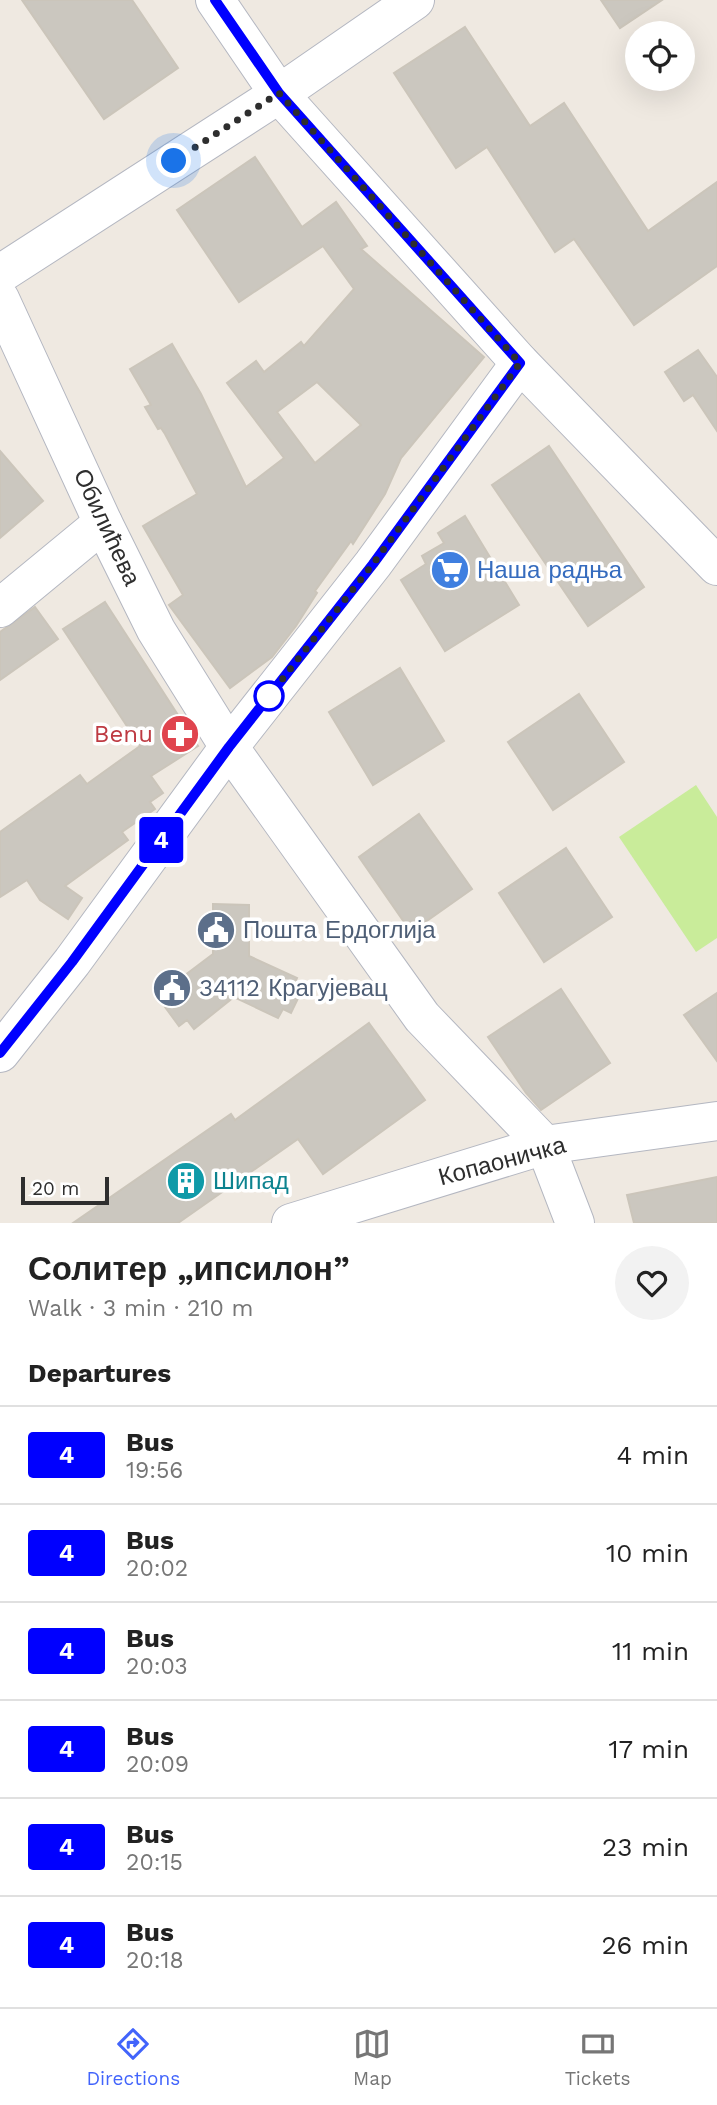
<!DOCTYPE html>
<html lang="en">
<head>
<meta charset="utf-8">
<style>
	body { margin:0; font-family:"Work Sans",sans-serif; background:#f2f2f2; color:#222; height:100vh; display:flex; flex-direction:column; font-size:26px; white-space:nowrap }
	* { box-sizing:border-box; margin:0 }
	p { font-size:23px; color:#767676 }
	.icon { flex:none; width:38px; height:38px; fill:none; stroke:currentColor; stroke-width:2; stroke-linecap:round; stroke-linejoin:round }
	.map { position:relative; height:1223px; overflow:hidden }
	.details { display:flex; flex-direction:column; background:#fff; flex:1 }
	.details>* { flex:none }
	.badge { padding:0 14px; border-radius:5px; font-size:24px; line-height:46px }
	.tools { position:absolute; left:625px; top:21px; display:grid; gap:14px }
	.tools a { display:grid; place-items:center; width:70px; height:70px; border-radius:50%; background:#fff; box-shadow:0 7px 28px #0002; font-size:35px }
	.scale { position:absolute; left:21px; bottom:18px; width:88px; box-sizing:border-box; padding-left:7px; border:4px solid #2e2e2e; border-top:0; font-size:19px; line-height:24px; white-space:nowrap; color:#2e2e2e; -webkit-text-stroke:5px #fff; paint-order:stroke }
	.you { position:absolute; width:35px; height:35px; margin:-18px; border:5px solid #fff; border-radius:50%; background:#1a73e8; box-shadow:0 0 0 10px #1a73e833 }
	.map>.badge { position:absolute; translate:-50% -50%; box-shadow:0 0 0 4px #fff }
	h2 { padding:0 28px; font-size:26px; line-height:63px }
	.round { display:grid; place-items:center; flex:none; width:74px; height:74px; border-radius:37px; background:#f2f2f2 }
	.headline { display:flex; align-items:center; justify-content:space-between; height:119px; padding:0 28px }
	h1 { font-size:33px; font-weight:600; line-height:52px }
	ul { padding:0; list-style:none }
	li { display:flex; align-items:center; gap:21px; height:98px; padding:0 28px; border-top:2px solid #e0e0e0 }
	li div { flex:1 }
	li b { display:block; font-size:26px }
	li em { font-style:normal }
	li .badge { min-width:77px; font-weight:700; text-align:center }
	.tab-bar { display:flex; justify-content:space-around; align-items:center; height:98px; border-top:2px solid #e0e0e0; background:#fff; font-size:19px; color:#767676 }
	.tab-bar a { display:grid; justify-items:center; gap:4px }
	.tab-bar .active { color:#4264fb }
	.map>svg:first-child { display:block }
	.pitch { fill:#c9ec9a }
	.building { fill:#cbc7bf; stroke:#cbc5ba; stroke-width:2; fill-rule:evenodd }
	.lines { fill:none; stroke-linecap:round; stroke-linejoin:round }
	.minor-casing { stroke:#b4b7c1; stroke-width:40 }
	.minor { stroke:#fff; stroke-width:38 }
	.line-casing { stroke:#fff; stroke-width:16 }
	.line { stroke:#00f; stroke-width:10 }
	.walk { stroke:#2e2e2e; stroke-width:7; stroke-dasharray:0 12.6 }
	.stop-dot { fill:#fff; stroke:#00f; stroke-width:3.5 }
	.labels { text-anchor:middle; stroke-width:7; stroke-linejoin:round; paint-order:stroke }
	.street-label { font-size:24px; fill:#2e2e2e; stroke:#fff }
	.shop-label { font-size:24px; fill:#366cbe; stroke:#fff; text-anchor:start }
	.health-label { font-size:24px; fill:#be3a42; stroke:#fff; text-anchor:end }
	.service-label { font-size:24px; fill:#4e5e75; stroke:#fff; text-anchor:start }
	.culture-label { font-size:24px; fill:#0d838f; stroke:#fff; text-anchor:start }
</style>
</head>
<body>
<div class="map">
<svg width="717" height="1223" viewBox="0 0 717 1223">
	<rect width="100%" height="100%" fill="#efe9e1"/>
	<path class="pitch" d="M696,785L717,817V938L696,952L619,837Z"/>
	<g class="building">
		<path d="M22,0H132L178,68L104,119Z"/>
		<path d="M601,0H662L620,28Z"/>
		<path d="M465,27L530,126L564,103L648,231L717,182V266L634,325L574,239L555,252L487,147L456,168L394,73Z"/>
		<path d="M255,157L302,227L336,202L367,246L361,249L484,357L401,458L385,494L353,544L351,541L315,591L317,593L296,626L272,657L230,688L169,605L183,595L143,526L197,494L165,434L161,428L158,429L145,407L151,405L130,369L172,344L201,394L246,487L284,458L227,383L256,361L264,372L301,342L304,346L354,289L323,246L239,302L177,210ZM317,382L361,425L315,463L277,412Z"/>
		<path d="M698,350L717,377V431L693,395L684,401L665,372Z"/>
		<path d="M549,446L644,587L588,626L492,485Z"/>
		<path d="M0,451L43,501L0,538Z"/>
		<path d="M465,516L519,605L445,651L401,580L426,564L422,556L444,543L438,533Z"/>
		<path d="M105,602L198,746L151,776L163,793L150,802L155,809L122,832L128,840L65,886L82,898L68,919L40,900L27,880L0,897V832L80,775L87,784L140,746L63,629Z"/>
		<path d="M35,607L58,639L0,680V632Z"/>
		<path d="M400,668L444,741L373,785L329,712Z"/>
		<path d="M579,694L624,762L553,810L508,742Z"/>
		<path d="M419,814L472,889L411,932L359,857Z"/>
		<path d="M566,848L612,917L544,962L499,893Z"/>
		<path d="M213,904L249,905V956L297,978L293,987L302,990L291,1013L283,1009L278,1018L234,997L194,1029L187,1020L179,1026L165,1007L172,1002L164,991L213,954Z"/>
		<path d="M561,989L610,1063L541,1110L526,1093L488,1037Z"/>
		<path d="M717,993V1061L684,1015Z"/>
		<path d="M369,1023L425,1100L323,1174L298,1139L178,1223H73L231,1114L235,1120Z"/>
		<path d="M717,1177V1223H634L627,1195Z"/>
	</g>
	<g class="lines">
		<g class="minor-casing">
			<g id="minor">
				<path d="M215,0L279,94L520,363L717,566"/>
				<path d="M0,274L279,94L415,0"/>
				<path d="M0,299L103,523L156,630L229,747L422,1017L545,1145L575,1223"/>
				<path d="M0,608L103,523"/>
				<path d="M0,1053L72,962L229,747L373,564L520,363"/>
				<path d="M291,1223L545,1145L717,1121"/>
			</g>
		</g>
		<use href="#minor" class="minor"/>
	</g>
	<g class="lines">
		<g class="line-casing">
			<path id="line" d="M0,1053L72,962L229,747L373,564L520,363L279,93L215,0"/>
		</g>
		<use href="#line" class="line"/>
		<path class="walk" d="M174,161L279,93L520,363L373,564L269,696"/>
	</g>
	<defs>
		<g id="supermarket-disc" transform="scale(2.0125)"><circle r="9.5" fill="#3f7fe0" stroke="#fff"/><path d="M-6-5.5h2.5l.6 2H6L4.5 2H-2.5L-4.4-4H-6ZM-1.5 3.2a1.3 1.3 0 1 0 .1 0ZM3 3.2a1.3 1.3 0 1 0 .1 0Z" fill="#fff"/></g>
		<g id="pharmacy-disc" transform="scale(2.0125)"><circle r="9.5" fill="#e0444e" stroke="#fff"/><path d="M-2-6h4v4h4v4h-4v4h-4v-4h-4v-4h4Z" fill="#fff"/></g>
		<g id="civic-disc" transform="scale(2.0125)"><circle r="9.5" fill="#5c6f8a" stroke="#fff"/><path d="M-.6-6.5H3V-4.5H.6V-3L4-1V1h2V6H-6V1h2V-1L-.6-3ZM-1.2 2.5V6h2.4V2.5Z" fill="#fff"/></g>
		<g id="building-disc" transform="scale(2.0125)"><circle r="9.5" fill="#0f9aa8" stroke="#fff"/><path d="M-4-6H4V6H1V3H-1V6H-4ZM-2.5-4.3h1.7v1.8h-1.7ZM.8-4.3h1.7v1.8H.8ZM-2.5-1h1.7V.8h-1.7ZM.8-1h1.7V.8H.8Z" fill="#fff"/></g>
	</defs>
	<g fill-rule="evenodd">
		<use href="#supermarket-disc" x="450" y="570"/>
		<use href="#pharmacy-disc" x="180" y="734"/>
		<use href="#civic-disc" x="216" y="930"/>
		<use href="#civic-disc" x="172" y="988"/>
		<use href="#building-disc" x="186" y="1181"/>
	</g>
	<circle class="stop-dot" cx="269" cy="696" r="14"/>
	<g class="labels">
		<g class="street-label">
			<text transform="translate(107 527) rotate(65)" y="8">Обилићева</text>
			<text transform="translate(502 1161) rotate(-15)" y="8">Копаоничка</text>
		</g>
		<g class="shop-label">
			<text x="477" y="578">Наша радња</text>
		</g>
		<g class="health-label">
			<text x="153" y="742">Benu</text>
		</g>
		<g class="service-label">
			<text x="243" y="938">Пошта Ердоглија</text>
			<text x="199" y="996">34112 Крагујевац</text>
		</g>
		<g class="culture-label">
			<text x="213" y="1189">Шипад</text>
		</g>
	</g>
</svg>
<div class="tools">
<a><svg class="icon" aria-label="locate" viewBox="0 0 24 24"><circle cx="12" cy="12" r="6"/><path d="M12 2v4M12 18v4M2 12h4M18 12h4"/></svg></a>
</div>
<div class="scale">20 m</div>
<div class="you" style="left:174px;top:161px"></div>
<b class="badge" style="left:161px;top:840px;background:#00f;color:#fff">4</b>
</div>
<section class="details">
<div class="headline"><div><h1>Солитер „ипсилон”</h1><p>Walk · 3 min · 210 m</p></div><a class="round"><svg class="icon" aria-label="heart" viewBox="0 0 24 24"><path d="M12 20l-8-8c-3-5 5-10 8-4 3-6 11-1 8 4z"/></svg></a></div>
<h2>Departures</h2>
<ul>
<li><span class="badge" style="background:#00f;color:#fff">4</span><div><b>Bus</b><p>19:56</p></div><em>4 min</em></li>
<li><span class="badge" style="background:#00f;color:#fff">4</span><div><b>Bus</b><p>20:02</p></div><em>10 min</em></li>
<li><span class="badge" style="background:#00f;color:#fff">4</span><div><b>Bus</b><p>20:03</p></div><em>11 min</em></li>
<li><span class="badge" style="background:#00f;color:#fff">4</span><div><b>Bus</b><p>20:09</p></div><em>17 min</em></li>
<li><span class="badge" style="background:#00f;color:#fff">4</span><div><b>Bus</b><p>20:15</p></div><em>23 min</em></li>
<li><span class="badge" style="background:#00f;color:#fff">4</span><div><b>Bus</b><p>20:18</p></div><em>26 min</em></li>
</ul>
</section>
<nav class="tab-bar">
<a class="active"><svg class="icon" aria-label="directions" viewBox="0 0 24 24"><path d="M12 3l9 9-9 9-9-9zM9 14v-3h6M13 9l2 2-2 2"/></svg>Directions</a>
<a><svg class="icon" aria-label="map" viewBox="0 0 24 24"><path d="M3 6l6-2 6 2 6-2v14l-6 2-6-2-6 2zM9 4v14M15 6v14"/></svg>Map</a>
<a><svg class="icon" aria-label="tickets" viewBox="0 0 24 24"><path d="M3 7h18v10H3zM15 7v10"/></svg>Tickets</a>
</nav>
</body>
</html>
